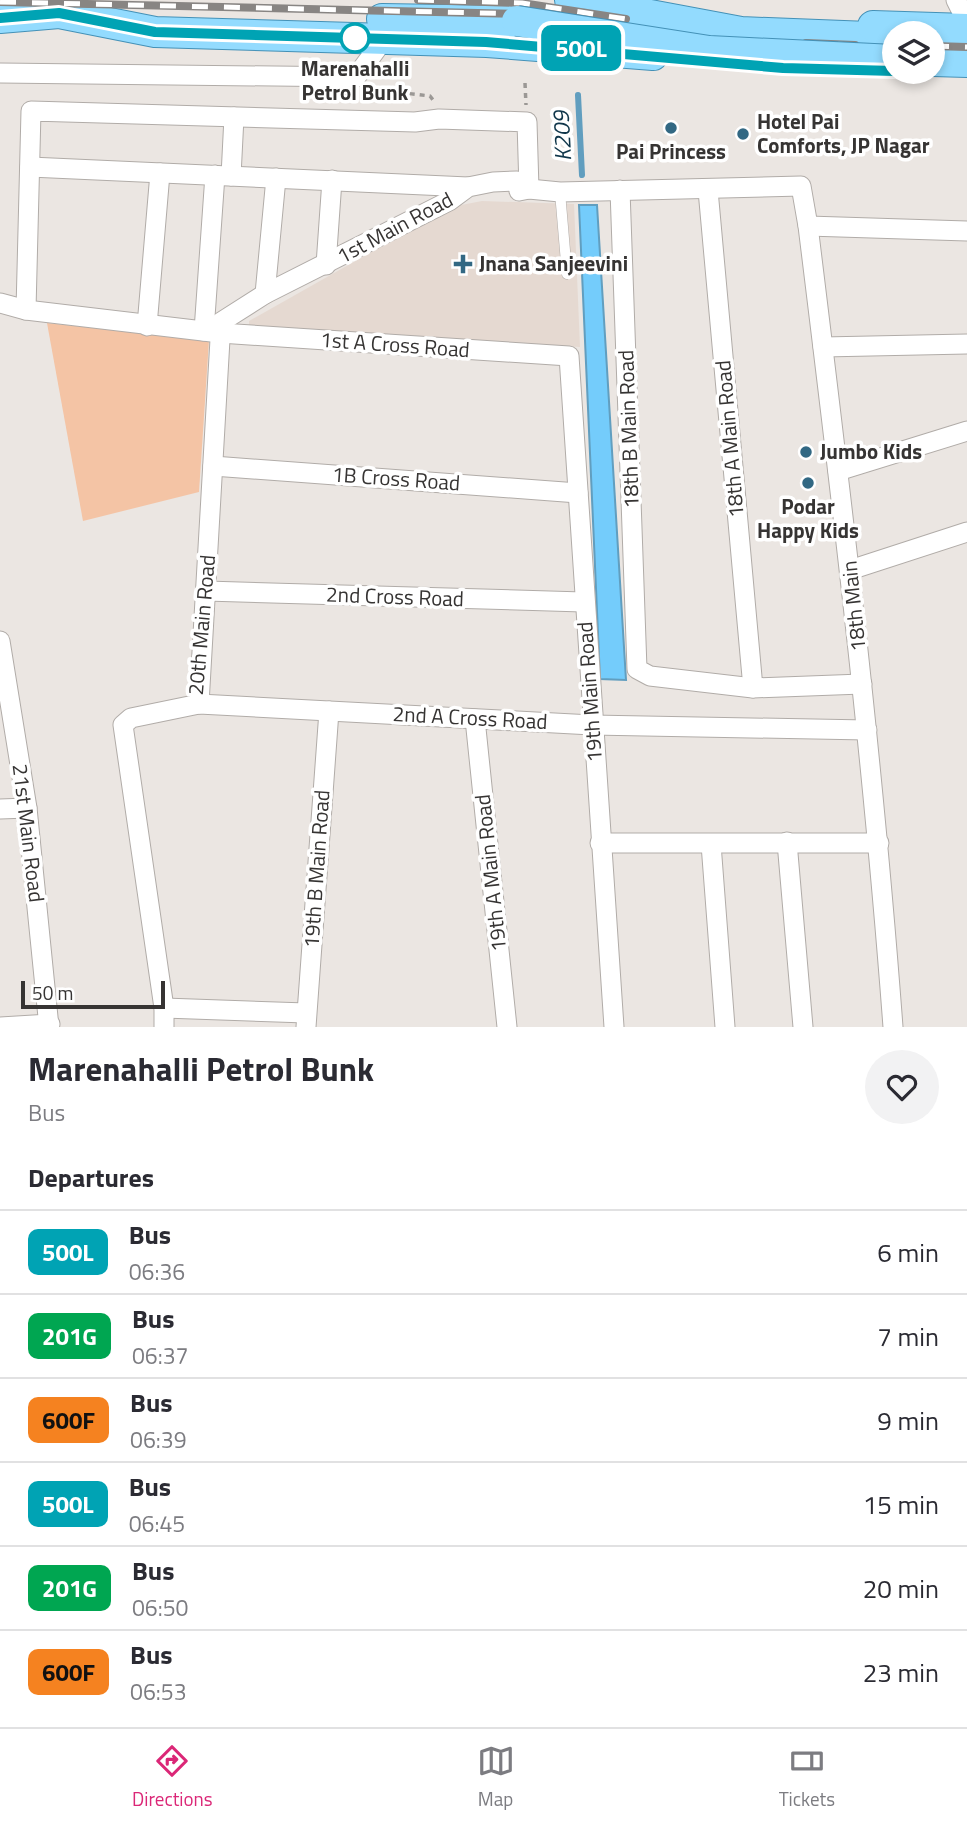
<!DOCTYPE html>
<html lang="en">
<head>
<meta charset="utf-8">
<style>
	body { margin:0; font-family:"Titillium Web",sans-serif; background:#f2f2f3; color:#2b2b33; height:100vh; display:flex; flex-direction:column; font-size:26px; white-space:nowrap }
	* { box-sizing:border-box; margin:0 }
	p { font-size:23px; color:#7c7c81 }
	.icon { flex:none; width:38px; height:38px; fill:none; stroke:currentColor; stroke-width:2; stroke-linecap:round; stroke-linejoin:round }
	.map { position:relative; height:1027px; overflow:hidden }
	.drawer { display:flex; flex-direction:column; background:#fff; flex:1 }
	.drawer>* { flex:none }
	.badge { padding:0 14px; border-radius:10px; font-size:24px; line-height:46px }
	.controls { position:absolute; left:882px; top:21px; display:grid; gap:14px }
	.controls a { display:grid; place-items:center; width:63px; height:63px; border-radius:50%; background:#fff; box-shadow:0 4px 10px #0003; font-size:35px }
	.scale { position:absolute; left:21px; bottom:18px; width:144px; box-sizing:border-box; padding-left:7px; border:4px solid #363433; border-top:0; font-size:19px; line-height:24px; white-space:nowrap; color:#363433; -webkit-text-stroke:5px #fff; paint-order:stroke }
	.map>.badge { position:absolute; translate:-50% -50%; box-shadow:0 0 0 4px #fff }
	h2 { padding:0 28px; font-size:26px; line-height:63px }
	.round { display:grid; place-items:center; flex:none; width:74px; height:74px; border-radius:37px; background:#f2f2f3 }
	.head { display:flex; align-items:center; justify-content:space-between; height:119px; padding:0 28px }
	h1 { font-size:33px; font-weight:700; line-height:52px }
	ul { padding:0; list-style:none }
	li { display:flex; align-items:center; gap:21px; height:84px; padding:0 28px; border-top:2px solid #e1e1e2 }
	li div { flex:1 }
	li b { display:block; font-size:26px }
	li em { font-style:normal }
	li .badge { min-width:77px; font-weight:700; text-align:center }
	.dock { display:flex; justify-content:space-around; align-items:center; height:98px; border-top:2px solid #e1e1e2; background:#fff; font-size:19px; color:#7c7c81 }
	.dock a { display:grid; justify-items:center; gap:4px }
	.dock .selected { color:#db2777 }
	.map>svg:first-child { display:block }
	.built { fill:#e5d9d1 }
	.green { fill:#f4c4a5 }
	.water { fill:#74ccfb; stroke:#619ebf; stroke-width:2 }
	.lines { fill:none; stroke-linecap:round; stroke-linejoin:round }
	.stream { stroke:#619ebf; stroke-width:6 }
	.service-casing { stroke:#b1aca8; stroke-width:11 }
	.minor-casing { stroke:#b1aca8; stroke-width:21 }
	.primary-casing { stroke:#4491b7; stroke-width:32 }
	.path { stroke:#9b9895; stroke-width:3.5; stroke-dasharray:5 5; stroke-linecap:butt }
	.service { stroke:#fff; stroke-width:10 }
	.minor { stroke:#fff; stroke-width:19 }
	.primary { stroke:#93dbfe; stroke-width:30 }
	.rail-casing { stroke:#888583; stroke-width:8 }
	.rail { stroke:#fff; stroke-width:5; stroke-dasharray:16; stroke-linecap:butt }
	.primary-bridge-casing { stroke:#4491b7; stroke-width:32; stroke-linecap:butt }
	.primary-bridge { stroke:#93dbfe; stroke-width:30 }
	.line-casing { stroke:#fff; stroke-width:16 }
	.line { stroke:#00a3b4; stroke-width:10 }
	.stop-dot { fill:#fff; stroke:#00a3b4; stroke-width:3.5 }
	.poi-dot { fill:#326883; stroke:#fff; stroke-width:2.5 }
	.labels { text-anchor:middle; stroke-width:7; stroke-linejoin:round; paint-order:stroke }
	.stop-label { font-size:21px; font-weight:bold; fill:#363433; stroke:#fff }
	.poi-label { font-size:21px; font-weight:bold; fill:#363433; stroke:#fff; text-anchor:start }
	.street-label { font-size:21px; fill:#363433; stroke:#fff }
	.water-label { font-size:23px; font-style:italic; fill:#0f364a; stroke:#fff }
</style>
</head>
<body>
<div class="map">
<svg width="967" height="1027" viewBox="0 0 967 1027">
	<rect width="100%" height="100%" fill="#ebe6e2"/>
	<path class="built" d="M482,201L574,204L580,347L249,330V321L451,207Z"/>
	<path class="green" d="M47,323L209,340L199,492L83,521Z"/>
	<path class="water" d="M579,205H597L626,680L600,679Z"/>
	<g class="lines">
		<path class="stream" d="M578,95L582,175"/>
		<g class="service-casing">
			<path id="service" d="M560,192L567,274"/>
		</g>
		<g class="minor-casing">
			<g id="minor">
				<path d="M956,0L967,22"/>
				<path d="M0,73L356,77L384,39"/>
				<path d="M30,167L468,187"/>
				<path d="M231,176L234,117"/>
				<path d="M620,190L637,669L650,676L753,688L862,684"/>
				<path d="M708,190L753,688"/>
				<path d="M808,226L967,231"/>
				<path d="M326,265L332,180"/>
				<path d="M265,294L276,178"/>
				<path d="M0,303L26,310L220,333L569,356L614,1027"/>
				<path d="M26,310L31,111L415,122L439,119L527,122L529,189L519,191"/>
				<path d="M147,326L160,173"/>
				<path d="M204,331L215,175"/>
				<path d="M823,347L967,344"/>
				<path d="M213,466L578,493"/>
				<path d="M838,471L967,431"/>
				<path d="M850,570L967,532"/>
				<path d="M206,591L583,602"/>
				<path d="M0,641L27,808L49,1027"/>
				<path d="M199,704L221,322L265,294L449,201L468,187L493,182L517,181L529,189L560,192L801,186L808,226C841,493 873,759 893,1027"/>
				<path d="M475,719L507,1027"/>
				<path d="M0,809L27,808"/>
				<path d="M787,842L803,1027"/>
				<path d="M600,843H879"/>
				<path d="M711,844L725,1027"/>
				<path d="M164,1008L306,1013"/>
				<path d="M0,1027L50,1024"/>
				<path d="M164,1027V1008L123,725L131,718L199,704L592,725L867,730"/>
				<path d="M306,1027L329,711"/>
			</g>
		</g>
		<g class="primary-casing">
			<g id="primary">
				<path d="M570,0L741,32L894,38"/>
				<path d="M0,18L59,13L155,32L487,42L653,55"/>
				<path d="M382,19L517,21"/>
				<path d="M873,26L967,29"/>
				<path d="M933,61L967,62"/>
			</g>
		</g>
		<g class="path">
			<path d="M525,83L526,105"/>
			<path d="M370,89L430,96L433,100"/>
		</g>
		<use href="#service" class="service"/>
		<use href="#minor" class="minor"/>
		<use href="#primary" class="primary"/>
		<g class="rail-casing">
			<g id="rail">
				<path d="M418,0L522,3L626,19"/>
				<path d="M0,2L525,14L616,27L730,50L894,56"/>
				<path d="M806,43L855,45"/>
				<path d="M933,46L967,47"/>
			</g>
		</g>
		<use href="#rail" class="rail"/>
		<g class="primary-bridge-casing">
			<path id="primary-bridge" d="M517,21L709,51L894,60"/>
		</g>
		<use href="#primary-bridge" class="primary-bridge"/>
	</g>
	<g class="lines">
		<g class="line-casing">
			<path id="line" d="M0,18L59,13L155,32L486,42L783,68L894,71"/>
		</g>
		<use href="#line" class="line"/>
	</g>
	<circle class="stop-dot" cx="355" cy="38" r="14"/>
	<g class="poi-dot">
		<circle cx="671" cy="128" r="7"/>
		<circle cx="743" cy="134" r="7"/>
		<path d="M459.5 253.5h7v7h7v7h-7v7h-7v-7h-7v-7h7z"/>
		<circle cx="806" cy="452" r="7"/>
		<circle cx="808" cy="483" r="7"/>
	</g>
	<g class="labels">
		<g class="stop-label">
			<text x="355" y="76">Marenahalli<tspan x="355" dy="24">Petrol Bunk</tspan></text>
		</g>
		<g class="poi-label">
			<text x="757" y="129">Hotel Pai<tspan x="757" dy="24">Comforts, JP Nagar</tspan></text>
			<text x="671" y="159" text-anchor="middle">Pai Princess</text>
			<text x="479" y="271">Jnana Sanjeevini</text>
			<text x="820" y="459">Jumbo Kids</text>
			<text x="808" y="514" text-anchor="middle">Podar<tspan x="808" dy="24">Happy Kids</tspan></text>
		</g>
		<g class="street-label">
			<text transform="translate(395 228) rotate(-28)" y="7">1st Main Road</text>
			<text transform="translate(395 345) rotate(4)" y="7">1st A Cross Road</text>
			<text transform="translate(629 429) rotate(-92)" y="7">18th B Main Road</text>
			<text transform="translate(730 439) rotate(-95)" y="7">18th A Main Road</text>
			<text transform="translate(396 479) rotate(4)" y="7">1B Cross Road</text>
			<text transform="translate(395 597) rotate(2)" y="7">2nd Cross Road</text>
			<text transform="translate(854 606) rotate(-96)" y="7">18th Main</text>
			<text transform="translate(202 625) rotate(-85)" y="7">20th Main Road</text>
			<text transform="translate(590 692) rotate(-94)" y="7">19th Main Road</text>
			<text transform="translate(470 718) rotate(3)" y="7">2nd A Cross Road</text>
			<text transform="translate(28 833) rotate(83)" y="7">21st Main Road</text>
			<text transform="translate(317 869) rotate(-86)" y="7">19th B Main Road</text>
			<text transform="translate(491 873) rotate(-96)" y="7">19th A Main Road</text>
		</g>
		<g class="water-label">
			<text transform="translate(562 136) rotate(-93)" y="8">K209</text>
		</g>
	</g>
</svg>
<div class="controls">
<a><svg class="icon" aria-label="layers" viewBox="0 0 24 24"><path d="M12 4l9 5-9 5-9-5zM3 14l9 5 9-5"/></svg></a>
</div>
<div class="scale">50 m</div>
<b class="badge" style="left:581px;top:48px;background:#00a3b4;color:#fff">500L</b>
</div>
<section class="drawer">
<div class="head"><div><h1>Marenahalli Petrol Bunk</h1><p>Bus</p></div><a class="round"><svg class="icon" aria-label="heart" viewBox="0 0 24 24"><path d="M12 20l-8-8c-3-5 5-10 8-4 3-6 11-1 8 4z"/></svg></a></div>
<h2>Departures</h2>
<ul>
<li><span class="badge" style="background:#00a3b4;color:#fff">500L</span><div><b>Bus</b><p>06:36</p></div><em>6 min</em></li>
<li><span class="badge" style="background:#00a651;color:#fff">201G</span><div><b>Bus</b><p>06:37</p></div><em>7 min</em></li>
<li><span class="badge" style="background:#f58220;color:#111">600F</span><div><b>Bus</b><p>06:39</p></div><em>9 min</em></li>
<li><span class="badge" style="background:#00a3b4;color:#fff">500L</span><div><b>Bus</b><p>06:45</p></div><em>15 min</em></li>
<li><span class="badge" style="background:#00a651;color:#fff">201G</span><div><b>Bus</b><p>06:50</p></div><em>20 min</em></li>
<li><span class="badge" style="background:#f58220;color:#111">600F</span><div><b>Bus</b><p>06:53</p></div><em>23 min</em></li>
</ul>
</section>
<nav class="dock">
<a class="selected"><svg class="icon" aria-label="directions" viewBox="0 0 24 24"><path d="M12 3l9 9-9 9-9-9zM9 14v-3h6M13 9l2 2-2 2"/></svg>Directions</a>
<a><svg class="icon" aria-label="map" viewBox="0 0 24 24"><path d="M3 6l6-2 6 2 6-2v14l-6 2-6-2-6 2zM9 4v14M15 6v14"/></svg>Map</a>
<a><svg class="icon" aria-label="tickets" viewBox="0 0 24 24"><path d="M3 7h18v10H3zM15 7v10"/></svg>Tickets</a>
</nav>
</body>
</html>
